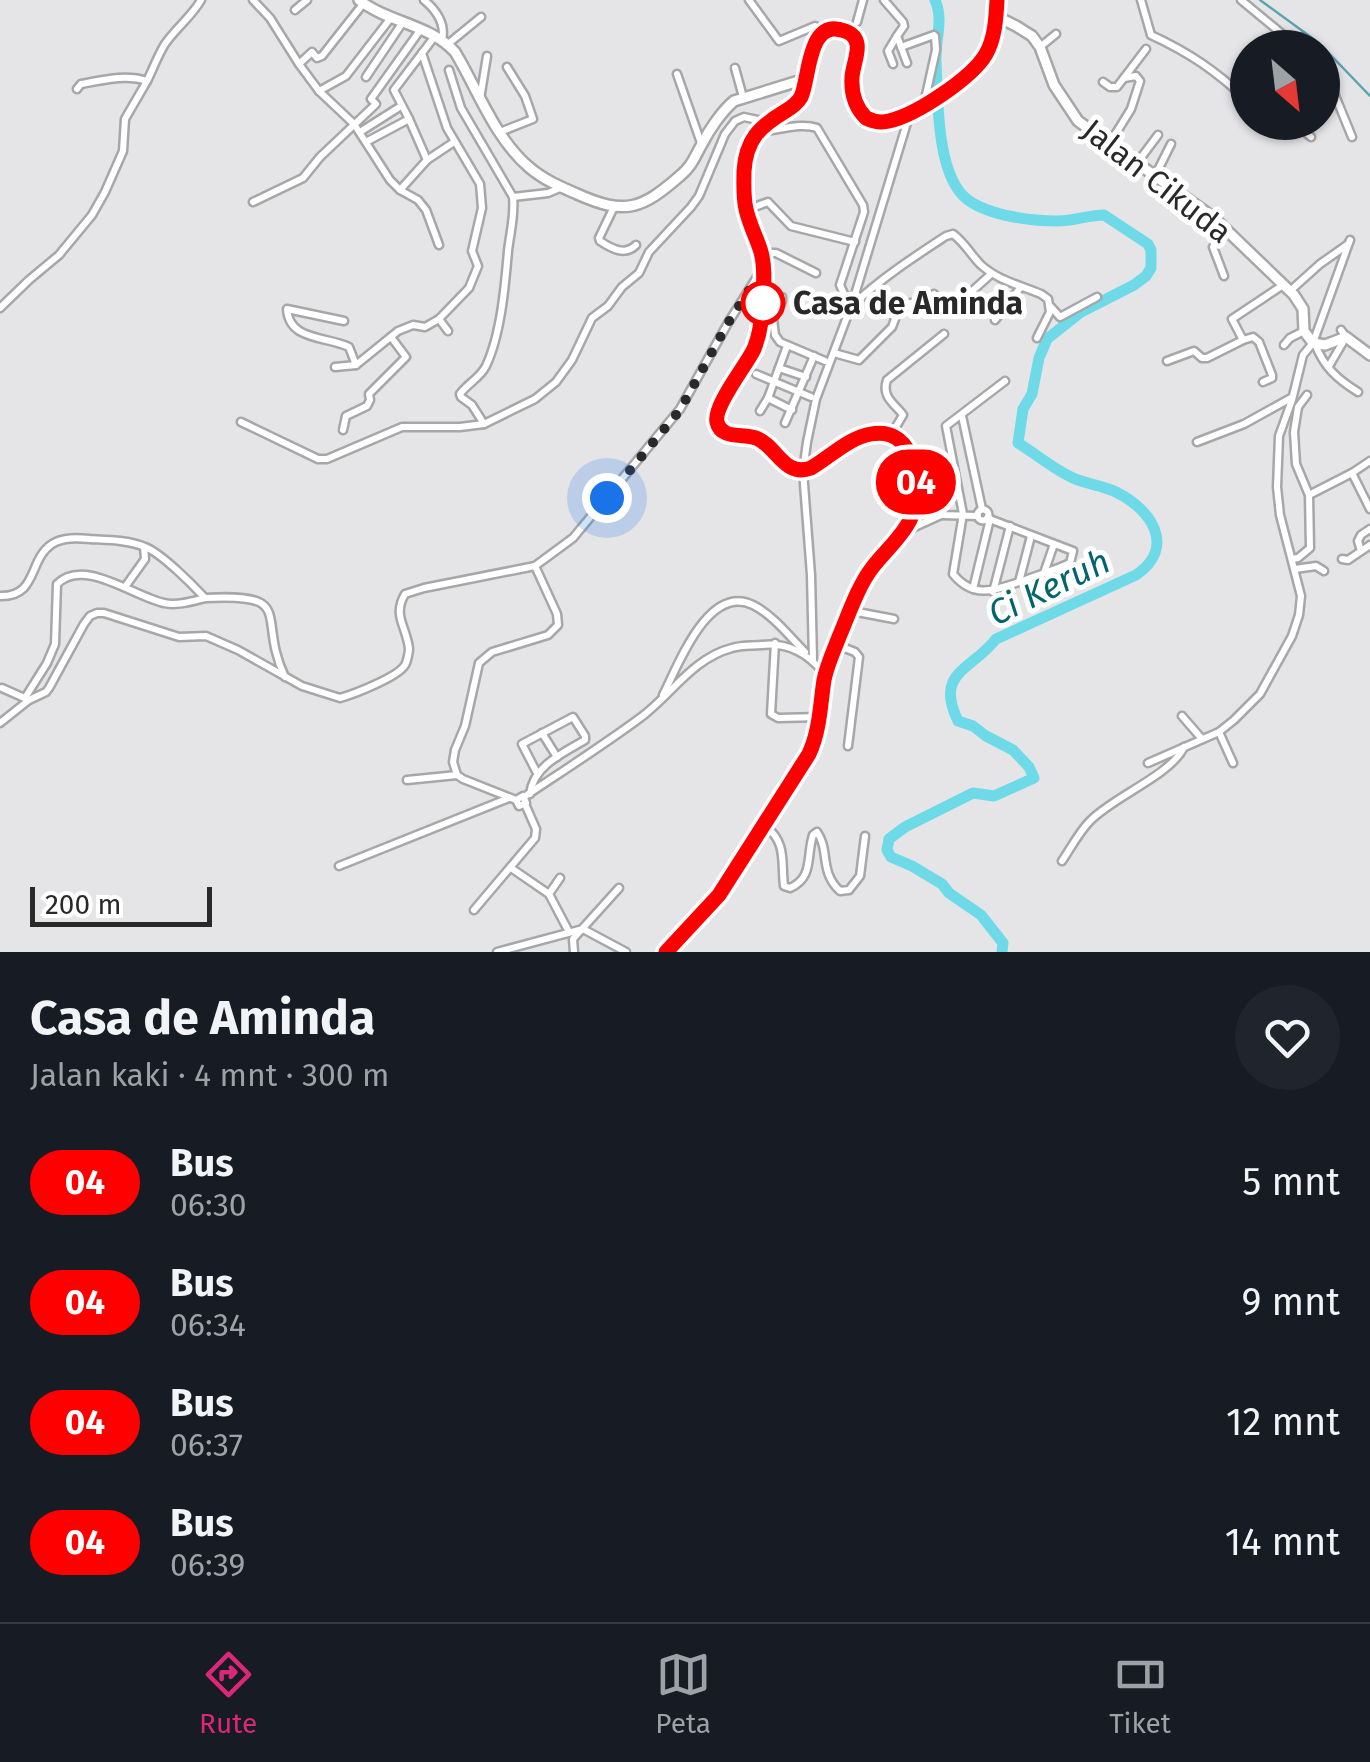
<!DOCTYPE html>
<html lang="id">
<head>
<meta charset="utf-8">
<style>
	body { margin:0; font-family:"Fira Sans",sans-serif; background:#20242c; color:#f1f3f6; height:100vh; display:flex; flex-direction:column; font-size:38px; white-space:nowrap }
	* { box-sizing:border-box; margin:0 }
	p { font-size:32px; color:#9ea1a6 }
	.icon { flex:none; width:55px; height:55px; fill:none; stroke:currentColor; stroke-width:2; stroke-linecap:round; stroke-linejoin:round }
	.map { position:relative; height:952px; overflow:hidden }
	.panel { display:flex; flex-direction:column; background:#171b24; flex:1 }
	.panel>* { flex:none }
	.badge { padding:0 20px; border-radius:32px; font-size:35px; line-height:65px }
	.needle { width:65px; rotate:152deg }
	.buttons { position:absolute; left:1230px; top:30px; display:grid; gap:20px }
	.buttons a { display:grid; place-items:center; width:110px; height:110px; border-radius:50%; background:#171b24; box-shadow:0 2px 8px #0004; font-size:50px }
	.scale { position:absolute; left:30px; bottom:25px; width:182px; box-sizing:border-box; padding-left:10px; border:5px solid #29292a; border-top:0; font-size:28px; line-height:35px; white-space:nowrap; color:#29292a; -webkit-text-stroke:8px #fff; paint-order:stroke }
	.you { position:absolute; width:50px; height:50px; margin:-25px; border:8px solid #fff; border-radius:50%; background:#1a73e8; box-shadow:0 0 0 15px #1a73e833 }
	.map>.badge { position:absolute; translate:-50% -50%; box-shadow:0 0 0 5px #fff }
	.round { display:grid; place-items:center; flex:none; width:105px; height:105px; border-radius:52px; background:#20242c }
	.headline { display:flex; align-items:center; justify-content:space-between; height:170px; padding:0 30px }
	h1 { font-size:48px; font-weight:700; line-height:75px }
	ul { padding:0; list-style:none }
	li { display:flex; align-items:center; gap:30px; height:120px; padding:0 30px }
	li div { flex:1 }
	li b { display:block; font-size:38px }
	li em { font-style:normal }
	li .badge { min-width:110px; font-weight:700; text-align:center }
	.tab-bar { display:flex; justify-content:space-around; align-items:center; height:140px; border-top:2px solid #363941; background:#171b24; font-size:28px; color:#9ea1a6 }
	.tab-bar a { display:grid; justify-items:center; gap:5px }
	.tab-bar .selected { color:#db2777 }
	.map>svg:first-child { display:block }
	.lines { fill:none; stroke-linecap:round; stroke-linejoin:round }
	.stream { stroke:#5aa5ae; stroke-width:2.5 }
	.river { stroke:#6fdae7; stroke-width:11 }
	.minor-casing { stroke:#a7a7aa; stroke-width:11 }
	.tertiary-casing { stroke:#a7a7aa; stroke-width:14 }
	.trunk-casing { stroke:#a7a7aa; stroke-width:16 }
	.minor { stroke:#fff; stroke-width:6 }
	.tertiary { stroke:#fff; stroke-width:9 }
	.trunk { stroke:#fff; stroke-width:11 }
	.line-casing { stroke:#fff; stroke-width:22 }
	.line { stroke:#f00; stroke-width:15 }
	.walk { stroke:#29292a; stroke-width:10; stroke-dasharray:0 18 }
	.stop-dot { fill:#fff; stroke:#f00; stroke-width:5 }
	.labels { text-anchor:middle; stroke-width:10; stroke-linejoin:round; paint-order:stroke }
	.street-label { font-size:32px; fill:#29292a; stroke:#fff }
	.stop-label { font-size:32px; font-weight:bold; fill:#29292a; stroke:#fff; text-anchor:start }
	.water-label { font-size:35px; font-style:italic; fill:#02646e; stroke:#fff }
</style>
</head>
<body>
<div class="map">
<svg width="1370" height="952" viewBox="0 0 1370 952">
	<rect width="100%" height="100%" fill="#e5e5e8"/>
	<g class="lines">
		<path class="stream" d="M1260,0L1319,43L1370,96"/>
		<path class="river" d="M935,0C944,20 935,40 936,61C938,99 936,177 968,200C990,216 1032,221 1058,221C1074,221 1089,215 1104,215L1148,244L1151,250V268L1146,276L1134,285L1081,312L1047,339L1039,358L1032,394L1023,409L1018,443C1036,454 1052,468 1071,477C1085,484 1101,485 1116,492C1151,509 1177,547 1136,575L996,639C972,670 934,672 958,721L973,726L986,736L1013,750L1029,767L1034,778L994,796L973,793L905,827L889,839L887,850L891,857L912,866L942,884L949,893L981,915L1003,943L1002,952"/>
		<g class="minor-casing">
			<g id="minor">
				<path d="M253,0L270,18L299,64L319,91L354,124L390,180L400,190L418,200L426,210L439,245"/>
				<path d="M424,0C436,10 446,23 442,40"/>
				<path d="M749,0L779,41L815,26L827,31"/>
				<path d="M884,0L903,22L904,26L897,36L907,63"/>
				<path d="M1141,0L1151,35C1190,53 1216,71 1248,101"/>
				<path d="M1241,0L1299,48"/>
				<path d="M295,10L307,0"/>
				<path d="M857,22L863,0"/>
				<path d="M448,44L481,17"/>
				<path d="M901,47L934,35L935,36L936,50L924,104"/>
				<path d="M1040,47L1056,34"/>
				<path d="M422,53L447,128L480,184L482,208L472,251L478,266L469,288L439,319L448,331"/>
				<path d="M299,64L312,52L317,58L322,56L363,4"/>
				<path d="M893,64L888,51L897,36"/>
				<path d="M735,68L743,97"/>
				<path d="M449,70L461,108L513,197C515,216 510,233 508,251C505,286 501,334 486,366C480,378 468,383 460,394L461,397L472,405L484,424L535,399L556,382L572,360L592,318L608,306L622,287L639,273L649,252L691,207L699,196L725,134L735,121L744,117L767,122"/>
				<path d="M677,74L701,143"/>
				<path d="M366,77L403,22"/>
				<path d="M1322,77L1334,93L1352,137"/>
				<path d="M1103,82L1110,87H1117L1146,49"/>
				<path d="M77,89L81,84C103,80 126,74 147,81C153,69 158,55 165,44C175,29 193,15 201,0"/>
				<path d="M319,91L346,76L390,19"/>
				<path d="M480,99L487,56"/>
				<path d="M409,119L394,90L435,36"/>
				<path d="M1288,122L1300,128L1311,137"/>
				<path d="M759,131C778,131 800,122 817,128L863,205L864,212L840,285L844,294L853,301"/>
				<path d="M360,132L401,106"/>
				<path d="M500,132L533,119L525,96L507,67"/>
				<path d="M366,142L409,119L427,160"/>
				<path d="M1110,143L1131,109L1140,81L1136,76L1124,78"/>
				<path d="M1137,163L1158,135"/>
				<path d="M1155,176L1171,144"/>
				<path d="M400,190L427,160L454,142"/>
				<path d="M513,197L548,193L560,188"/>
				<path d="M253,202L303,178L320,157L376,104L371,99L421,29"/>
				<path d="M614,207L599,238L600,241C612,249 625,256 636,245"/>
				<path d="M746,210L768,202L791,226L855,242"/>
				<path d="M763,253H776L816,273"/>
				<path d="M1224,276L1213,247L1219,237L1229,232"/>
				<path d="M1290,291L1320,264L1347,245"/>
				<path d="M765,293L782,297V301L773,319L775,335L780,342L825,361"/>
				<path d="M855,303C883,277 914,257 946,236L953,234C965,243 971,255 981,265C999,281 1020,285 1041,294L1048,299L1050,312L1037,338"/>
				<path d="M958,304L991,274"/>
				<path d="M1051,307L1060,317L1097,297"/>
				<path d="M0,308L29,280L59,255L92,215L105,192L123,151L125,119L147,81"/>
				<path d="M995,320L1021,287"/>
				<path d="M344,321L287,309C289,341 326,336 349,347L356,365"/>
				<path d="M1315,344C1324,367 1337,379 1358,392"/>
				<path d="M1284,345L1290,338L1304,331"/>
				<path d="M834,353L859,360L892,327L898,311L910,303L917,304L934,294"/>
				<path d="M1167,361L1194,351L1202,358H1207L1243,340"/>
				<path d="M1329,366L1346,337L1341,330"/>
				<path d="M335,367L356,365L398,331L413,325L425,327L439,319"/>
				<path d="M779,368L806,377"/>
				<path d="M756,374L811,397"/>
				<path d="M1263,382L1272,378V375L1259,342L1253,337L1243,340L1232,319L1283,285"/>
				<path d="M768,398L792,410"/>
				<path d="M760,411L768,398L787,346"/>
				<path d="M962,416L982,509"/>
				<path d="M241,422L318,459H327L402,427H460L484,424"/>
				<path d="M785,423L814,356"/>
				<path d="M343,430L346,416L367,406L370,400L369,394L406,357L391,337"/>
				<path d="M891,435L903,415C895,404 881,397 887,380L944,334"/>
				<path d="M1197,442L1244,424L1291,398"/>
				<path d="M1370,461L1352,473L1370,509"/>
				<path d="M918,488L941,515L978,516"/>
				<path d="M1309,495L1352,473"/>
				<circle cx="983" cy="515" r="5.5"/>
				<path d="M987,518L1073,551L1070,563C1056,570 1040,574 1025,580C997,589 975,601 953,574L963,514L946,426L1005,381"/>
				<path d="M906,531L941,515"/>
				<path d="M1361,551L1358,541L1361,535L1370,529"/>
				<path d="M1292,559L1298,558L1310,548L1309,495L1296,464L1294,432L1298,407L1307,395"/>
				<path d="M1342,559L1348,560L1370,545"/>
				<path d="M1295,569L1316,566L1324,571"/>
				<path d="M1044,573L1054,544"/>
				<path d="M1019,582L1031,536"/>
				<path d="M125,587L145,559L144,547"/>
				<path d="M973,589L990,519"/>
				<path d="M993,592L1010,526"/>
				<path d="M0,596C38,597 28,560 52,544C63,537 78,538 90,539C108,540 129,540 145,547C161,553 192,584 205,598C298,593 256,617 285,677"/>
				<path d="M852,611L894,619"/>
				<path d="M775,643L771,714L778,718L821,717"/>
				<path d="M837,645L855,652L859,657L848,746"/>
				<path d="M813,660L811,575L803,471L807,442L816,399L853,301L910,113"/>
				<path d="M2,688L29,700L46,692L49,688L84,624L90,616L97,613H104L179,637L206,636L238,650L302,686L340,698C354,694 398,677 405,665C407,662 409,652 409,649C407,627 392,616 405,594L424,588L535,566L573,538L680,409L728,323L762,269"/>
				<path d="M663,695C678,666 708,583 753,605C773,615 789,636 805,652"/>
				<path d="M25,698L47,663L55,644L57,584C84,557 134,597 164,603C177,606 193,601 205,598"/>
				<path d="M1182,716L1202,739"/>
				<path d="M0,723L29,700"/>
				<path d="M1219,732L1233,763"/>
				<path d="M542,733L557,757"/>
				<path d="M1148,763L1219,732L1234,720L1260,694L1292,636L1299,615L1301,596L1280,515L1277,487L1279,436L1292,400L1303,355L1313,343L1350,240"/>
				<path d="M407,780L457,775"/>
				<path d="M530,794C533,766 563,753 585,740V736L573,717L522,744L537,773"/>
				<path d="M523,796L526,803L519,806L516,800Z"/>
				<path d="M524,797C563,771 602,746 640,718C671,695 693,658 732,648C742,645 752,646 762,645C787,642 808,654 823,672"/>
				<path d="M516,800L463,779L457,775L453,762L455,750L465,726L479,663L492,652L548,635L558,625L557,614L535,566"/>
				<path d="M765,825C787,844 781,859 784,886L790,888C814,877 806,857 813,835L817,832C830,850 819,872 840,891L849,890L860,876L865,836"/>
				<path d="M1062,861C1071,848 1079,832 1090,821C1114,796 1170,776 1184,747"/>
				<path d="M339,866L509,798"/>
				<path d="M511,868L549,894"/>
				<path d="M560,878L549,894L569,932"/>
				<path d="M474,910L535,838L536,829L525,804"/>
				<path d="M497,952L583,929L626,952"/>
				<path d="M574,952L573,939L619,888"/>
			</g>
		</g>
		<g class="tertiary-casing">
			<g id="tertiary">
				<path d="M359,0C389,23 429,24 455,52C478,90 495,139 530,168C544,180 561,187 577,194C626,216 642,209 681,175C692,166 695,156 702,144C709,130 722,111 734,101L805,79"/>
				<path d="M996,16L1016,26L1032,36L1040,47L1054,85L1078,121L1214,218L1294,295L1303,309L1304,331L1313,343L1325,345L1346,337L1370,355"/>
			</g>
		</g>
		<g class="trunk-casing">
			<path id="trunk" d="M666,952L719,895L809,754L821,717L825,674L844,626L870,570L902,533L915,505L918,487L912,460L907,448L891,436L878,433L861,437L817,465L803,471C796,469 787,467 782,462C772,453 768,442 754,437C742,433 717,439 716,420C715,403 732,386 741,373C751,359 759,341 762,324C765,303 766,276 762,255C758,240 750,227 746,212C743,199 743,180 744,166C746,155 750,140 758,131C770,115 797,113 802,91C808,70 810,21 844,31C867,37 853,61 852,77C850,93 855,107 866,119C874,122 881,123 889,121C918,115 970,80 986,54C996,38 996,18 997,0"/>
		</g>
		<use href="#minor" class="minor"/>
		<use href="#tertiary" class="tertiary"/>
		<use href="#trunk" class="trunk"/>
	</g>
	<g class="lines">
		<g class="line-casing">
			<path id="line" d="M666,952L719,895L809,754C820,730 820,706 824,680C827,665 834,650 839,637C848,616 858,586 872,568C884,552 901,538 910,520C923,490 917,425 871,434C848,438 830,457 811,468C784,478 777,446 756,438C744,433 721,440 717,422C713,406 746,366 754,349C761,332 762,315 763,297C764,282 765,266 761,252C757,238 749,224 746,209C743,197 744,183 744,171C746,140 759,127 784,112C791,108 797,104 801,97C810,78 807,17 845,31C867,39 853,61 852,77C851,93 855,107 866,118C874,122 881,123 889,121C916,115 972,78 986,54C995,38 996,18 997,0"/>
		</g>
		<use href="#line" class="line"/>
		<path class="walk" d="M607,498L680,410L728,323L752,286L763,303"/>
	</g>
	<circle class="stop-dot" cx="763" cy="303" r="20"/>
	<g class="labels">
		<g class="street-label">
			<text transform="translate(1157 181) rotate(38)" y="11">Jalan Cikuda</text>
		</g>
		<g class="stop-label">
			<text x="793" y="314">Casa de Aminda</text>
		</g>
		<g class="water-label">
			<text transform="translate(1049 587) rotate(-26)" y="12">Ci Keruh</text>
		</g>
	</g>
</svg>
<div class="buttons">
<a><svg class="needle" viewBox="-14 -14 28 28"><path d="M0-13l5 13h-10z" fill="#e53935"/><path d="M0 13l5-13h-10z" fill="#9ea1a6"/></svg></a>
</div>
<div class="scale">200 m</div>
<div class="you" style="left:607px;top:498px"></div>
<b class="badge" style="left:916px;top:482px;background:#f00;color:#fff">04</b>
</div>
<section class="panel">
<div class="headline"><div><h1>Casa de Aminda</h1><p>Jalan kaki · 4 mnt · 300 m</p></div><a class="round"><svg class="icon" aria-label="heart" viewBox="0 0 24 24"><path d="M12 20l-8-8c-3-5 5-10 8-4 3-6 11-1 8 4z"/></svg></a></div>
<ul>
<li><span class="badge" style="background:#f00;color:#fff">04</span><div><b>Bus</b><p>06:30</p></div><em>5 mnt</em></li>
<li><span class="badge" style="background:#f00;color:#fff">04</span><div><b>Bus</b><p>06:34</p></div><em>9 mnt</em></li>
<li><span class="badge" style="background:#f00;color:#fff">04</span><div><b>Bus</b><p>06:37</p></div><em>12 mnt</em></li>
<li><span class="badge" style="background:#f00;color:#fff">04</span><div><b>Bus</b><p>06:39</p></div><em>14 mnt</em></li>
</ul>
</section>
<nav class="tab-bar">
<a class="selected"><svg class="icon" aria-label="directions" viewBox="0 0 24 24"><path d="M12 3l9 9-9 9-9-9zM9 14v-3h6M13 9l2 2-2 2"/></svg>Rute</a>
<a><svg class="icon" aria-label="map" viewBox="0 0 24 24"><path d="M3 6l6-2 6 2 6-2v14l-6 2-6-2-6 2zM9 4v14M15 6v14"/></svg>Peta</a>
<a><svg class="icon" aria-label="tickets" viewBox="0 0 24 24"><path d="M3 7h18v10H3zM15 7v10"/></svg>Tiket</a>
</nav>
</body>
</html>
